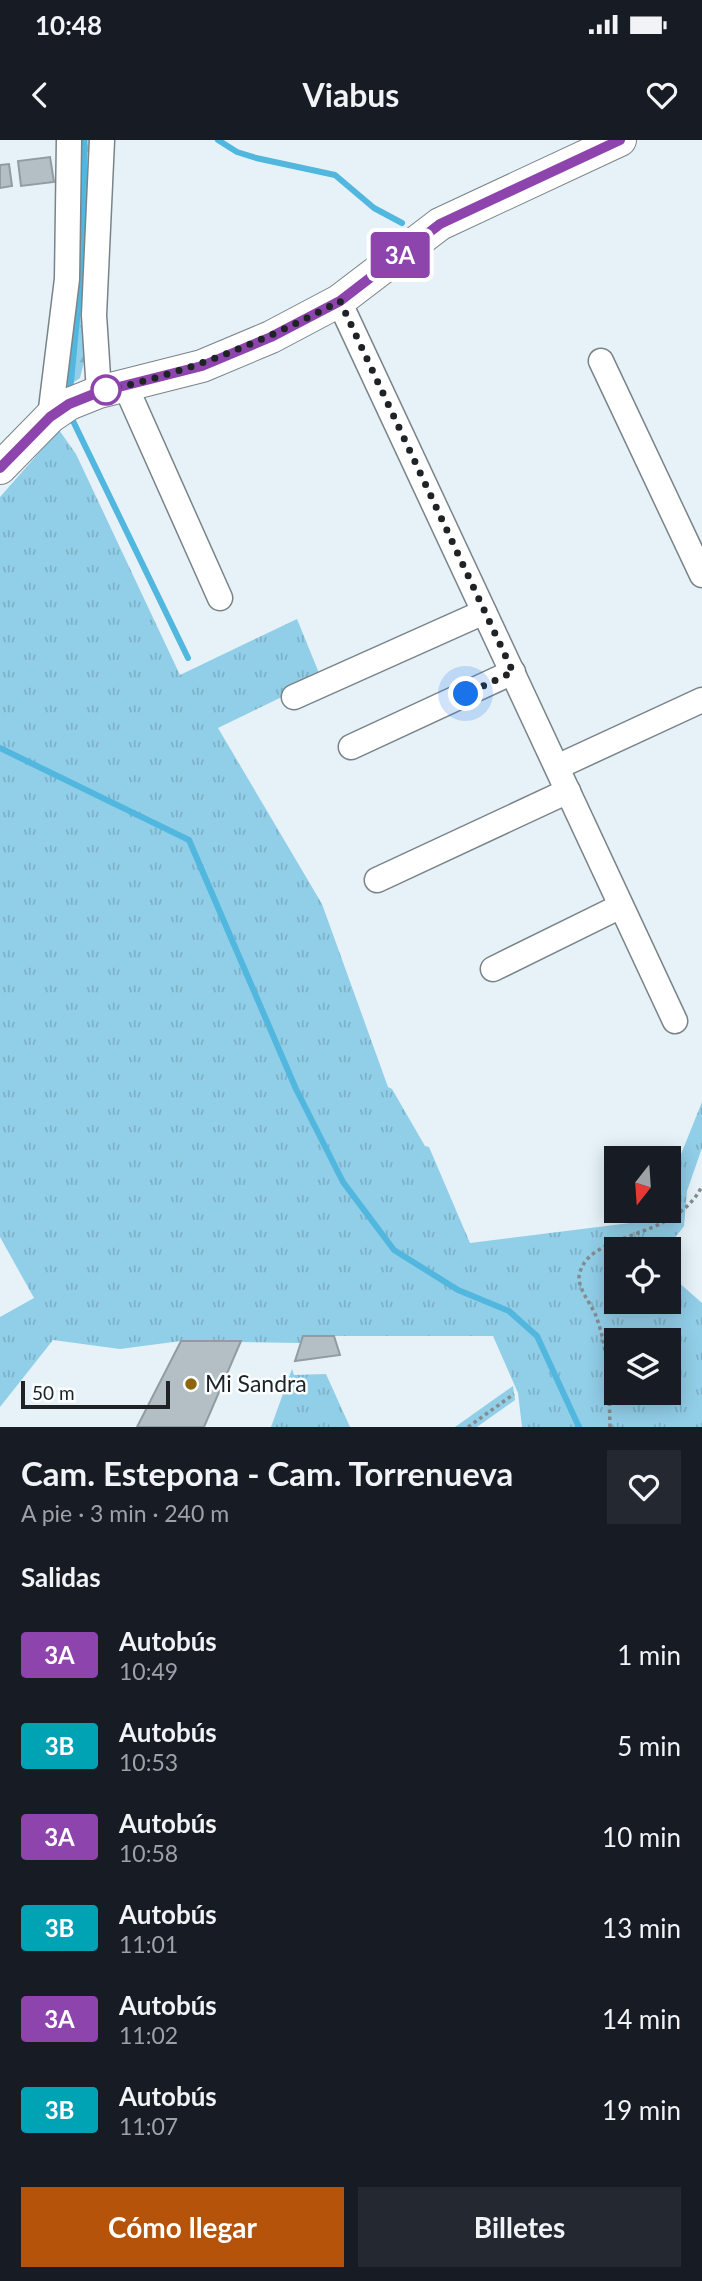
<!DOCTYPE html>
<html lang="es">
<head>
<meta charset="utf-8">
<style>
	body { margin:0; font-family:Lato,sans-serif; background:#242831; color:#f1f3f6; height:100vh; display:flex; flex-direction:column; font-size:26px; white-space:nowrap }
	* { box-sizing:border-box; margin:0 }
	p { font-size:23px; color:#9ea1a6 }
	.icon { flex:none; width:38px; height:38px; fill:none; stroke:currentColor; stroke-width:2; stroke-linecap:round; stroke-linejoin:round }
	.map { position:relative; height:1287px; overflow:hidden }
	.panel { display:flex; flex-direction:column; background:#171b24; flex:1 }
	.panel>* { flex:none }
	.badge { padding:0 14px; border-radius:5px; font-size:24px; line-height:46px }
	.needle { width:46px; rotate:197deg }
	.tools { position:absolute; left:604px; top:1006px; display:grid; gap:14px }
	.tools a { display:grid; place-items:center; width:77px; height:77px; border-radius:0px; background:#171b24; box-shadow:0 4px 18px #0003; font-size:35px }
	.scale { position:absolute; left:21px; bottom:18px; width:149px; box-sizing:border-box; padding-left:7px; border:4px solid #1f2326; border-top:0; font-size:19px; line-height:24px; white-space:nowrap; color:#1f2326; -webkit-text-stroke:5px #fbfeff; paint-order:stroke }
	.you { position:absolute; width:35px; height:35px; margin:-18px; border:5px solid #fff; border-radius:50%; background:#1a73e8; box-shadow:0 0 0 10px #1a73e833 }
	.map>.badge { position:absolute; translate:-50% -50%; box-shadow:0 0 0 4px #fff }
	h2 { padding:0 21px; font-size:26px; line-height:63px }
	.round { display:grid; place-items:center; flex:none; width:74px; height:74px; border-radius:0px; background:#242831 }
	.headline { display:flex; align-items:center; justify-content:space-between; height:119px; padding:0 21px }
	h1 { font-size:33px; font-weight:700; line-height:52px }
	.action { display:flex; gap:14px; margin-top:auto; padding:14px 21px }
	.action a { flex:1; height:80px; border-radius:0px; background:#b45309; color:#fff; font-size:28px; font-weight:700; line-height:80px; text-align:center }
	.action a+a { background:#242831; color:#f1f3f6 }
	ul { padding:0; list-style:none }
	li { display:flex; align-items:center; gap:21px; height:91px; padding:0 21px }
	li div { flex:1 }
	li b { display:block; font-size:26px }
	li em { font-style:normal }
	li .badge { min-width:77px; font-weight:700; text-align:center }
	.status { display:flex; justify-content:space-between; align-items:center; height:49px; padding:0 35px; background:#171b24; direction:ltr }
	.status svg { height:19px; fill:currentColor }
	header { display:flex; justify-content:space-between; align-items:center; height:91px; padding:0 21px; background:#171b24; font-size:32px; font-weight:700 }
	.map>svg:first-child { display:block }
	.grass { fill:url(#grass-tufts); fill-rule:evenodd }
	.forest { fill:url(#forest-firs) }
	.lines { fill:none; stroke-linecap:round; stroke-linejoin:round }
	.stream { stroke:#52b7de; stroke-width:6 }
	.building { fill:#b3bfc4; stroke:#909ca1; stroke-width:2 }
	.minor-casing { stroke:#798489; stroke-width:27 }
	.major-casing { stroke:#798489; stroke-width:34 }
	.path { stroke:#848c90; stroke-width:3.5; stroke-dasharray:3.5 3.5; stroke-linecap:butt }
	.minor { stroke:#fff; stroke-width:24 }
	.major { stroke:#fff; stroke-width:32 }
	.line-casing { stroke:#fff; stroke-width:16 }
	.line { stroke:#8e44ad; stroke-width:10 }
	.walk { stroke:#1f2326; stroke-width:7; stroke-dasharray:0 12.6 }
	.stop-dot { fill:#fff; stroke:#8e44ad; stroke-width:3.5 }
	.poi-dot { fill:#90640d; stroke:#fbfeff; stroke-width:2.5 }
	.labels { text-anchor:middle; stroke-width:5; stroke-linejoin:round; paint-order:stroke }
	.poi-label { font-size:23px; fill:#1f2326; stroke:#fbfeff; text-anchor:start }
</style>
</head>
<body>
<div class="status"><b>10:48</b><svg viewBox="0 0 49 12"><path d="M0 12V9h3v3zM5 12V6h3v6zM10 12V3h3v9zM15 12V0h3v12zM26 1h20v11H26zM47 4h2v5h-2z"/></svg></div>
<header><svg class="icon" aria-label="back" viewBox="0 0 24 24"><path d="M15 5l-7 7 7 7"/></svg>Viabus<svg class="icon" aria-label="heart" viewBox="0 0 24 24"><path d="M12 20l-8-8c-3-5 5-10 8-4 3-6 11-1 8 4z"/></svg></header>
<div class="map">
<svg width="702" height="1287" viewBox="0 0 702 1287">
	<defs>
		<pattern id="grass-tufts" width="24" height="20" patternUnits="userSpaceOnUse" patternTransform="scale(1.75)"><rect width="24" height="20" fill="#91cee8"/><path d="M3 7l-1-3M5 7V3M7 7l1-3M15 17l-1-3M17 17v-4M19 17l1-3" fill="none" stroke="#7db1c7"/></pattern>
		<pattern id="forest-firs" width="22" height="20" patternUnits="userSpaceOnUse" patternTransform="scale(1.75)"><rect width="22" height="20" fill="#91cee8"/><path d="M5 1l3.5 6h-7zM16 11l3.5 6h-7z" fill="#7db1c7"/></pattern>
	</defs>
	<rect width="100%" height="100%" fill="#e6f2f8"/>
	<g class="grass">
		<path d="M59,290L76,314L180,535L297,479L321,538L218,588L322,764L388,947L392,949L425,1006L429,1007L470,1103L654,1080L658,1071H668L669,1044L702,962V1008L687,1051L684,1086L666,1109L616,1110V1162H668L669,1134L702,1163V1287H522L518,1253L493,1196H304L300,1203L181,1201L120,1209L53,1200L0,1267V1177L34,1158L0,1097V357ZM616,1200H668V1253H616Z"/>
		<path d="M292,1229L294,1235L326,1234L350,1287H271Z"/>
		<path d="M513,1246L515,1260L477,1287H455Z"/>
	</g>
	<g class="forest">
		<path d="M77,0H94L93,84H78Z"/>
		<path d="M77,96H94L85,218L80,238L58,253Z"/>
	</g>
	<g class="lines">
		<g class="stream">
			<path d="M218,0L237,12L256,18L335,35L374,68L402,83"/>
			<path d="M70,252L84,106V0"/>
			<path d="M72,273L73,281L188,518"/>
			<path d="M0,608L189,700L296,949L343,1042L394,1110L458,1150L509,1171L537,1196L579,1287"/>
		</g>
	</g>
	<g class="building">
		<path d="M50,17L54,42L21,46L18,21Z"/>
		<path d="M9,24L12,46L0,48V25Z"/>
		<path d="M303,1196H334L340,1215L295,1221Z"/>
		<path d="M181,1201H241L204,1287H137Z"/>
	</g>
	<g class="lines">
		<g class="minor-casing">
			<g id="minor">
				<path d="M339,161L675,881"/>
				<path d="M601,221L702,435"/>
				<path d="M125,245L220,458"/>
				<path d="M99,252L94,175L102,0"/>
				<path d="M50,277L67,139L69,0"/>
				<path d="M294,557L484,472"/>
				<path d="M351,607L513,532"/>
				<path d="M557,627L702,560"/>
				<path d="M377,740L568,651"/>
				<path d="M493,829L621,766"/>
			</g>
		</g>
		<g class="major-casing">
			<path id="major" d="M0,328L50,277L69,264L99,252L202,226L271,197L339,161L440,84L620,0"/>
		</g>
		<g class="path">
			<path d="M468,1287L514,1254"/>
			<path d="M610,1287C609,1250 609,1211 596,1176C591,1163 575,1146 580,1132C592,1091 676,1100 702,1046"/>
		</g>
		<use href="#minor" class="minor"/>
		<use href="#major" class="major"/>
	</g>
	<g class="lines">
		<g class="line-casing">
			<path id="line" d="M0,328L50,277L69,264L99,252L202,226L271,197L340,161L440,84L620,0"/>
		</g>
		<use href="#line" class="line"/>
		<path class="walk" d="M106,250C187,233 263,202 340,161L513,532L466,554"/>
	</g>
	<circle class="stop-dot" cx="106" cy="250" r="14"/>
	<circle class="poi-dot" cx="191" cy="1244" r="7"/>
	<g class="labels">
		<g class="poi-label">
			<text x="205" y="1252">Mi Sandra</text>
		</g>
	</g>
</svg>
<div class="tools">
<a><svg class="needle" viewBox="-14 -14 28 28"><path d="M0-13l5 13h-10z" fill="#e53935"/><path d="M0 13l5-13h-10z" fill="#9ea1a6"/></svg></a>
<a><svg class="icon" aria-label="locate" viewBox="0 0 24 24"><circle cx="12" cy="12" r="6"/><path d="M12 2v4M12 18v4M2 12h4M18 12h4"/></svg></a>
<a><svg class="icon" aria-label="layers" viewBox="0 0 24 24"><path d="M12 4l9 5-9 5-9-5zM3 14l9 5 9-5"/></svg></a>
</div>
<div class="scale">50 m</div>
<div class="you" style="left:466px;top:554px"></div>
<b class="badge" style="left:400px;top:115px;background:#8e44ad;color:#fff">3A</b>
</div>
<section class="panel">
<div class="headline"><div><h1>Cam. Estepona - Cam. Torrenueva</h1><p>A pie · 3 min · 240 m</p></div><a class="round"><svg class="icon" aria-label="heart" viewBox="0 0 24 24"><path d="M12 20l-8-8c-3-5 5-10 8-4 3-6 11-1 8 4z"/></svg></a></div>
<h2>Salidas</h2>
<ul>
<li><span class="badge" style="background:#8e44ad;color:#fff">3A</span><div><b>Autobús</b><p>10:49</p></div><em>1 min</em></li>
<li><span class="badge" style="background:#00a3b4;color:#fff">3B</span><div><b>Autobús</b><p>10:53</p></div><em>5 min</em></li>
<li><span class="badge" style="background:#8e44ad;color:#fff">3A</span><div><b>Autobús</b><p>10:58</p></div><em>10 min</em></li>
<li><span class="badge" style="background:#00a3b4;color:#fff">3B</span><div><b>Autobús</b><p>11:01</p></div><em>13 min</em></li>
<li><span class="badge" style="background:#8e44ad;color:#fff">3A</span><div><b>Autobús</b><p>11:02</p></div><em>14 min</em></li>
<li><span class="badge" style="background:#00a3b4;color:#fff">3B</span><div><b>Autobús</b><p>11:07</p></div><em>19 min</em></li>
</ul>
<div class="action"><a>Cómo llegar</a><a>Billetes</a></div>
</section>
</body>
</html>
